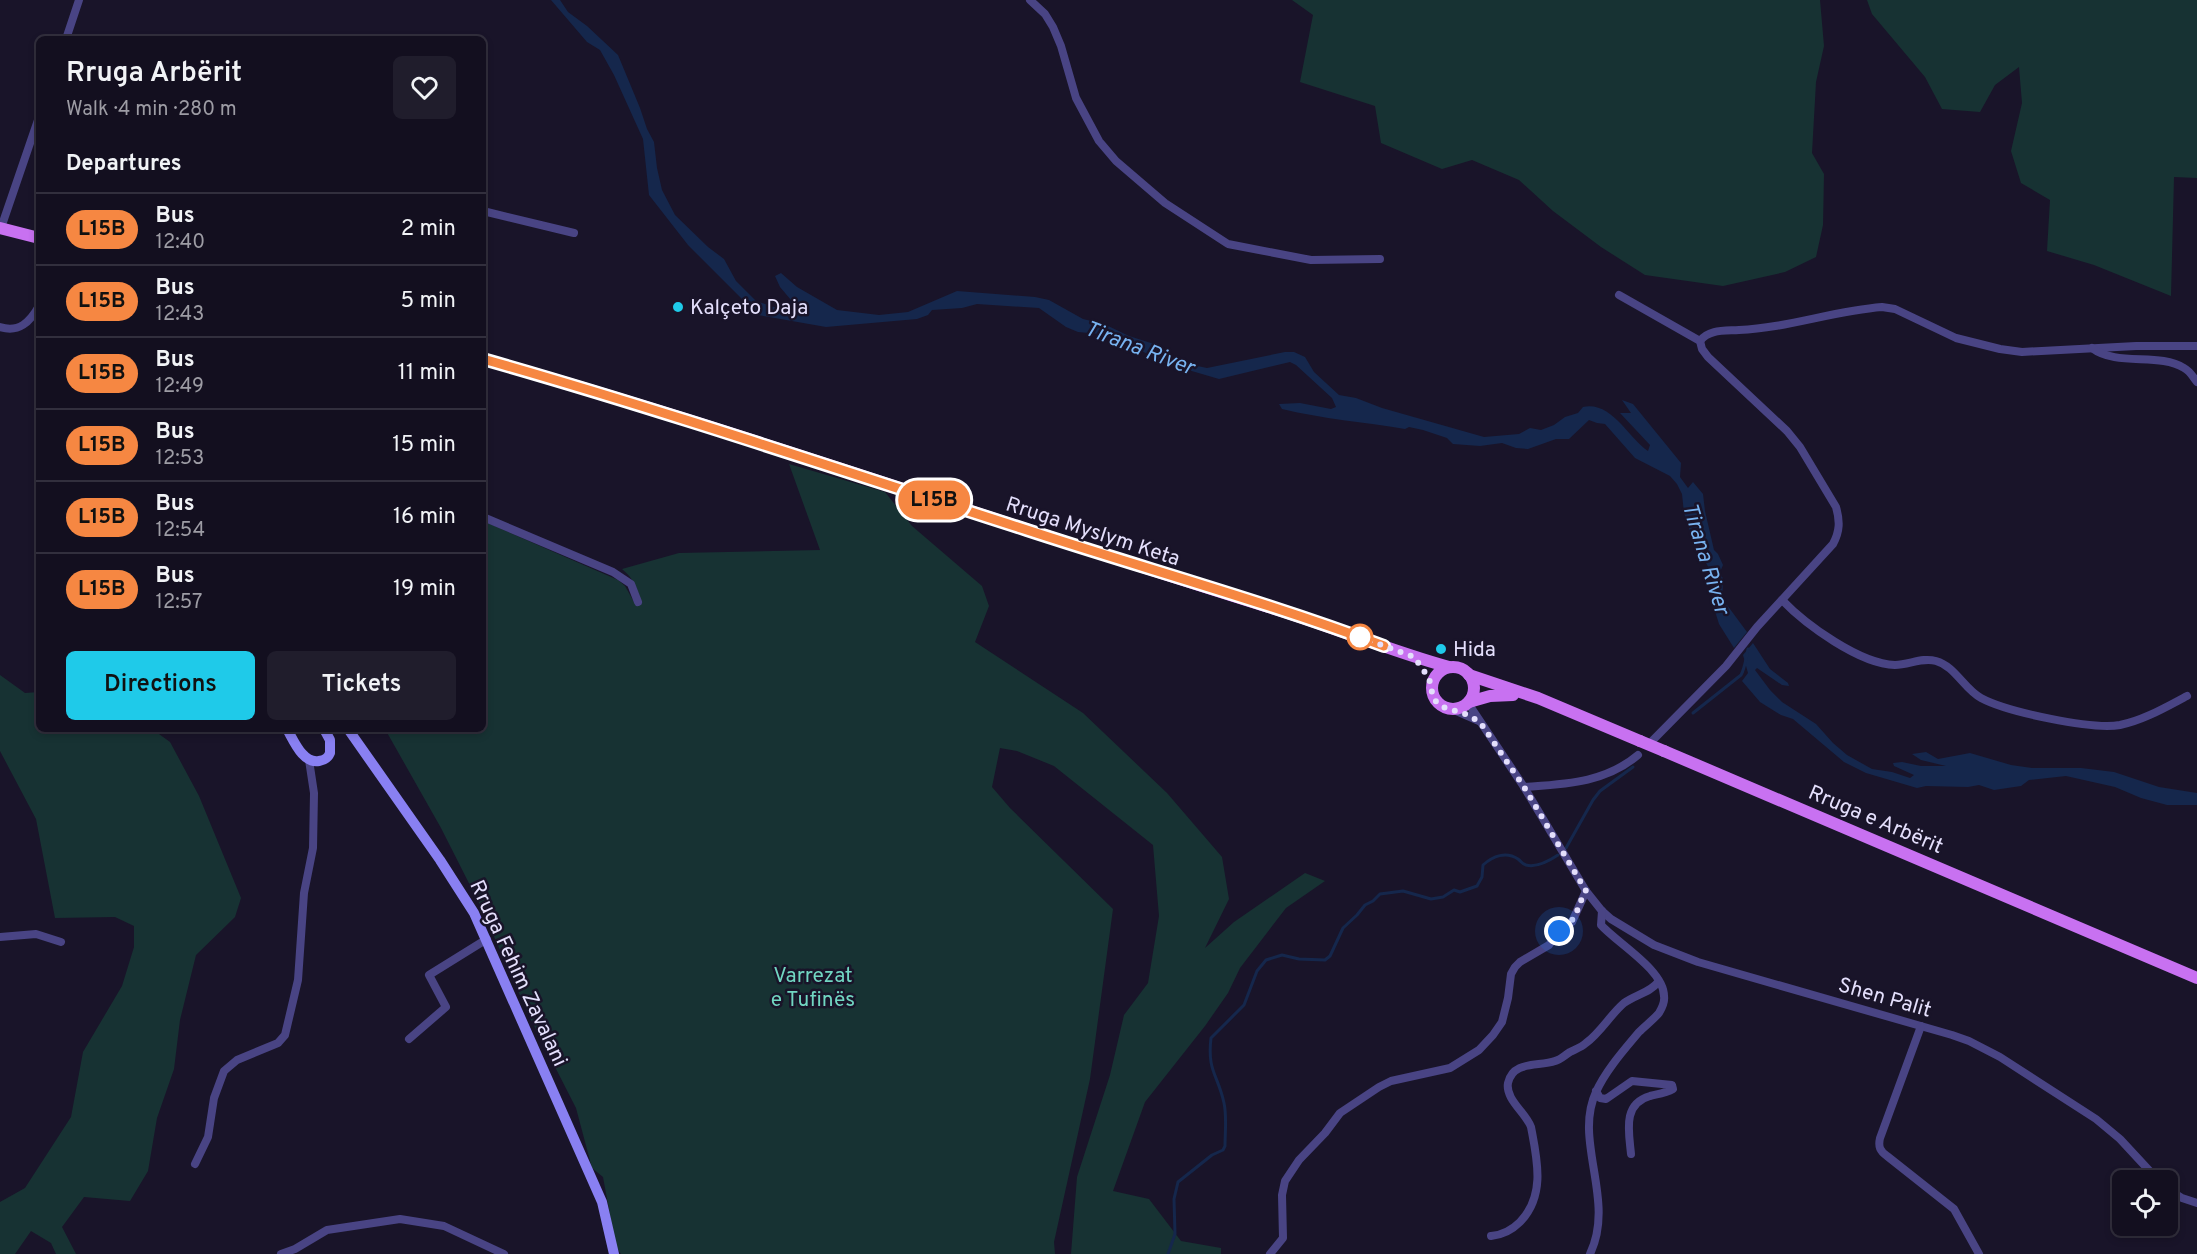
<!DOCTYPE html>
<html lang="en">
<head>
<meta charset="utf-8">
<style>
	body { margin:0; font-family:Overpass,sans-serif; background:#201d2c; color:#f1f3f6; height:100vh; display:flex; flex-direction:column; font-size:22px; white-space:nowrap }
	* { box-sizing:border-box; margin:0 }
	p { font-size:20px; color:#9d9ca4 }
	.icon { flex:none; width:33px; height:33px; fill:none; stroke:currentColor; stroke-width:2; stroke-linecap:round; stroke-linejoin:round }
	.map { position:relative; flex:1; overflow:hidden }
	.details { position:absolute; left:36px; top:36px; width:450px; height:696px; display:flex; flex-direction:column; background:#130f1f; border-radius:9px; box-shadow:0 3px 9px #0003,0 0 0 2px #322f3d }
	.details>* { flex:none }
	.badge { padding:0 12px; border-radius:20px; font-size:21px; line-height:39px }
	.controls { position:absolute; left:2112px; top:1170px; display:grid; gap:12px }
	.controls a { display:grid; place-items:center; width:66px; height:66px; border-radius:9px; background:#130f1f; box-shadow:0 3px 9px #0003,0 0 0 2px #322f3d; font-size:30px }
	.you { position:absolute; width:30px; height:30px; margin:-15px; border:4px solid #fff; border-radius:50%; background:#1a73e8; box-shadow:0 0 0 9px #1a73e833 }
	.map>.badge { position:absolute; translate:-50% -50%; box-shadow:0 0 0 3px #fff }
	h2 { padding:0 30px; font-size:22px; line-height:54px }
	.round { display:grid; place-items:center; flex:none; width:63px; height:63px; border-radius:9px; background:#201d2c }
	.head { display:flex; align-items:center; justify-content:space-between; height:102px; padding:0 30px }
	h1 { font-size:28px; font-weight:600; line-height:45px }
	.button { display:flex; gap:12px; margin-top:auto; padding:12px 30px }
	.button a { flex:1; height:69px; border-radius:9px; background:#1fcae9; color:#111; font-size:24px; font-weight:600; line-height:69px; text-align:center }
	.button a+a { background:#201d2c; color:#f1f3f6 }
	ul { padding:0; list-style:none }
	li { display:flex; align-items:center; gap:18px; height:72px; padding:0 30px; border-top:2px solid #322f3d }
	li div { flex:1 }
	li b { display:block; font-size:22px }
	li em { font-style:normal }
	li .badge { min-width:66px; font-weight:700; text-align:center }
	.map>svg:first-child { display:block }
	.green { fill:#173233 }
	.water { fill:#15274c }
	.lines { fill:none; stroke-linecap:round; stroke-linejoin:round }
	.stream { stroke:#15274c; stroke-width:3 }
	.street { stroke:#494484; stroke-width:8 }
	.secondary { stroke:#8980f2; stroke-width:10 }
	.primary { stroke:#c871f1; stroke-width:12 }
	.primary-bridge { stroke:#c871f1; stroke-width:12 }
	.line-casing { stroke:#fff; stroke-width:14 }
	.line { stroke:#f68742; stroke-width:9 }
	.walk { stroke:#e4dffc; stroke-width:6; stroke-dasharray:0 10.8 }
	.poi-dot { fill:#1fcae9; stroke:#191429; stroke-width:2 }
	.stop-dot { fill:#fff; stroke:#f68742; stroke-width:3 }
	.labels { text-anchor:middle; stroke-width:5; stroke-linejoin:round; paint-order:stroke }
	.poi-label { font-size:21px; fill:#e4dffc; stroke:#191429; text-anchor:start }
	.street-label { font-size:21px; fill:#e4dffc; stroke:#191429 }
	.park-label { font-size:21px; fill:#71d6c2; stroke:#191429 }
	.water-label { font-size:22px; font-style:italic; fill:#78b3f1; stroke:#191429 }
</style>
</head>
<body>
<div class="map">
<svg width="2197" height="1254" viewBox="0 0 2197 1254">
	<rect width="100%" height="100%" fill="#191429"/>
	<g class="green">
		<path d="M1292,0H1820L1824,46L1816,82L1812,153L1824,174L1823,225L1816,257L1785,272L1723,286L1645,275L1601,247L1553,211L1519,180L1472,160L1442,169L1381,143L1375,106L1300,82L1313,15Z"/>
		<path d="M1867,0H2197V178L2174,177L2171,296L2094,265L2047,251L2050,200L2021,183L2011,151L2022,103L2019,67L1995,85L1980,112L1942,109L1925,77L1872,14Z"/>
		<path d="M789,464L885,492L912,526L982,586L989,606L975,642L1083,713L1167,793L1222,857L1229,899L1205,948L1234,922L1305,873L1325,881L1286,908L1240,968L1228,993L1205,1026L1145,1102L1113,1191L1149,1199L1181,1241L1221,1248V1254H1071L1077,1177L1110,1075L1124,1015L1148,983L1159,916L1153,845L1054,766L1017,751L1000,748L992,787L1010,808L1113,909L1090,1079L1054,1242L1055,1254H621L616,1247L603,1177L592,1168L576,1108L530,1018L480,905L441,828L385,729H483V521L618,580L625,586L634,602L641,601C637,587 633,578 622,569L679,553L820,550Z"/>
		<path d="M0,675L25,693L39,692V729H152L170,742L199,796L241,898L235,917L196,955L180,1020L174,1069L157,1118L148,1171L130,1201L84,1197L62,1227L76,1254H56L51,1243L31,1231L15,1254H0V1202L25,1188L71,1117L83,1052L122,986L134,947V926L115,917L55,918L36,819L0,751Z"/>
	</g>
	<g class="water">
		<path d="M551,0H560L568,12L587,26L618,55L640,108L647,129L654,142L657,168L662,190L675,215L708,247L724,259L736,281L756,301L774,307L790,306L791,300L780,287L775,276L781,273L797,287L837,310L879,315L908,312L957,291L1035,297L1049,300L1083,319L1104,324L1129,336L1154,344L1164,355L1178,362L1207,368L1285,352H1294L1305,357L1314,372L1339,395L1356,398L1382,408L1484,437L1519,434L1530,428L1541,430L1554,425L1565,417L1578,413L1583,407C1612,401 1628,438 1648,451L1650,445L1620,413H1631L1622,400L1633,404L1681,463L1680,477L1688,488L1693,482L1703,494L1705,511L1714,550L1718,554L1723,565L1720,572L1723,579L1722,606L1727,605L1747,632L1734,648L1719,624L1714,608L1710,570L1693,540L1684,513L1682,494L1677,484L1670,476L1635,458L1605,424L1597,423L1589,420L1569,439H1556L1528,449L1516,448L1502,443L1480,446L1453,444L1447,438L1423,430L1409,427L1405,429C1364,422 1323,419 1282,409L1279,404L1300,403L1331,409L1336,407L1332,398L1296,365L1290,362L1219,379L1161,362L1142,351L1100,334L1078,332L1066,327L1039,308L977,304L962,308L932,310L928,315L917,319L826,327L758,315L688,245L649,195L643,139L614,75L600,50L587,42Z"/>
		<path d="M1753,643L1770,669L1788,683L1789,686L1782,685L1757,668L1755,670L1770,690L1782,702L1816,724L1833,743L1847,755L1872,769L1892,772L1910,778L1914,775L1894,766L1893,763L1902,762L1921,766H1946L1921,760L1912,754L1926,752L1938,759L1970,753L2011,765L2032,768H2081L2114,772L2159,787L2197,793V805H2167L2141,798L2115,787L2066,776L2029,780L2021,786L1994,790L1979,785L1968,787L1926,786L1917,788L1866,773L1844,762L1793,719L1781,715L1760,702L1742,681L1748,673L1743,655Z"/>
	</g>
	<g class="lines">
		<g class="stream">
			<path d="M1693,713L1741,675C1745,668 1746,658 1748,649"/>
			<path d="M1566,848L1593,800L1600,791L1633,767"/>
			<path d="M1168,1254L1175,1234L1174,1199L1178,1182L1212,1155L1223,1150L1225,1146C1225,1132 1227,1117 1224,1103C1218,1075 1207,1071 1211,1038L1244,1005L1257,971L1266,960L1282,955L1299,959L1325,960L1330,956L1343,928L1357,915L1365,905L1373,901L1380,894L1403,891L1431,899L1443,897L1454,890L1460,892L1477,886L1482,877L1483,865C1493,856 1506,851 1518,859C1522,862 1521,863 1526,865C1537,868 1549,861 1558,855"/>
		</g>
		<g class="street">
			<path d="M1030,0L1045,14L1053,27L1061,46L1076,98L1099,141L1116,161L1165,203L1228,244L1311,260L1380,259"/>
			<path d="M66,39L79,0"/>
			<path d="M483,211L574,233"/>
			<path d="M1,228L39,117"/>
			<path d="M1619,295L1700,341L1702,349L1708,357L1787,431L1800,447L1836,507C1840,521 1840,531 1833,544L1757,627L1726,666L1653,740"/>
			<path d="M0,327C19,333 30,322 39,306"/>
			<path d="M1700,341C1709,329 1725,331 1739,330C1787,328 1833,311 1882,307L1895,309L1956,338L2000,349L2022,352L2136,346H2197"/>
			<path d="M2092,348C2117,367 2159,352 2184,368C2190,371 2193,377 2197,382"/>
			<path d="M483,517L613,572L631,584L638,602"/>
			<path d="M1782,600C1806,625 1860,664 1895,665C1909,665 1922,657 1936,661C1955,666 1964,689 1981,698C2007,712 2092,730 2120,725C2144,720 2166,707 2187,696"/>
			<path d="M1468,703L1524,787L1586,891L1602,911L1611,919L1654,945L1698,962L1952,1035L1969,1041L2000,1057L2096,1119L2120,1139L2158,1180"/>
			<path d="M1454,710L1479,721"/>
			<path d="M1524,787C1565,784 1605,783 1638,755"/>
			<path d="M0,937L36,934L61,942"/>
			<path d="M1921,1026L1880,1138C1878,1147 1880,1151 1887,1156L1954,1209L1979,1254"/>
			<path d="M409,1039L446,1007L429,975L487,939"/>
			<path d="M1596,1091L1600,1098L1606,1099L1632,1081L1672,1085L1673,1089C1666,1093 1658,1094 1650,1096C1622,1104 1629,1132 1631,1154"/>
			<path d="M195,1164L208,1137L214,1098L224,1071L237,1060L278,1043L285,1035L298,980L304,893L313,848L314,793L309,760"/>
			<path d="M2168,1189L2182,1198L2197,1203"/>
			<path d="M1491,1236C1503,1235 1512,1230 1520,1222C1546,1195 1537,1159 1531,1127C1526,1113 1505,1099 1508,1083C1513,1060 1539,1067 1555,1061C1560,1060 1565,1055 1570,1052C1576,1049 1582,1047 1586,1043C1601,1032 1610,1015 1624,1003C1635,995 1651,992 1658,982"/>
			<path d="M281,1254L295,1249L327,1230L400,1219L444,1226L504,1254"/>
			<path d="M1270,1254L1283,1238L1282,1195L1285,1181L1299,1160L1325,1133L1340,1113L1379,1087L1391,1081L1450,1068L1479,1050L1493,1035L1502,1022L1508,998L1511,974L1515,967L1520,962L1549,945L1559,931L1572,922L1586,891"/>
			<path d="M1590,1254C1616,1200 1573,1141 1596,1092C1606,1070 1624,1050 1639,1032C1645,1026 1653,1020 1659,1013C1662,1008 1665,1002 1664,996C1664,970 1617,943 1601,925L1602,911"/>
		</g>
		<g class="secondary">
			<path d="M287,729C294,741 303,764 319,761C325,760 328,758 330,753V740L324,729"/>
			<path d="M348,729L440,860L474,913L602,1202L614,1254"/>
		</g>
		<g class="primary">
			<path d="M0,228L39,238"/>
			<path d="M483,359C749,434 1011,527 1275,609C1334,627 1390,651 1449,667"/>
			<circle cx="1453" cy="688" r="21"/>
			<path d="M1469,675L1538,698L1640,741"/>
			<path d="M1469,702L1490,696L1513,695"/>
			<path d="M1664,751L2197,978"/>
		</g>
		<path class="primary-bridge" d="M1640,741L1664,751"/>
	</g>
	<g class="lines">
		<g class="line-casing">
			<path id="line" d="M483,359C666,411 846,472 1027,530C1146,569 1267,602 1384,646"/>
		</g>
		<use href="#line" class="line"/>
		<path class="walk" d="M1360,637L1414,657L1429,678L1433,697L1437,703L1443,707L1465,714L1480,722L1524,787L1586,891C1575,909 1580,918 1559,931"/>
	</g>
	<g class="poi-dot">
		<circle cx="678" cy="307" r="6"/>
		<circle cx="1441" cy="649" r="6"/>
	</g>
	<circle class="stop-dot" cx="1360" cy="637" r="12"/>
	<g class="labels">
		<g class="poi-label">
			<text x="690" y="314">Kalçeto Daja</text>
			<text x="1453" y="656">Hida</text>
		</g>
		<g class="street-label">
			<text transform="translate(1093 531) rotate(18)" y="7">Rruga Myslym Keta</text>
			<text transform="translate(1876 819) rotate(23)" y="7">Rruga e Arbërit</text>
			<text transform="translate(519 973) rotate(65)" y="7">Rruga Fehim Zavalani</text>
			<text transform="translate(1885 997) rotate(16)" y="7">Shen Palit</text>
		</g>
		<g class="park-label">
			<text x="813" y="982">Varrezat<tspan x="813" dy="24">e Tufinës</tspan></text>
		</g>
		<g class="water-label">
			<text transform="translate(1140 347) rotate(21)" y="8">Tirana River</text>
			<text transform="translate(1707 558) rotate(73)" y="8">Tirana River</text>
		</g>
	</g>
</svg>
<div class="controls">
<a><svg class="icon" aria-label="locate" viewBox="0 0 24 24"><circle cx="12" cy="12" r="6"/><path d="M12 2v4M12 18v4M2 12h4M18 12h4"/></svg></a>
</div>
<div class="you" style="left:1559px;top:931px"></div>
<b class="badge" style="left:934px;top:500px;background:#f68742;color:#111">L15B</b>
<section class="details">
<div class="head"><div><h1>Rruga Arbërit</h1><p>Walk · 4 min · 280 m</p></div><a class="round"><svg class="icon" aria-label="heart" viewBox="0 0 24 24"><path d="M12 20l-8-8c-3-5 5-10 8-4 3-6 11-1 8 4z"/></svg></a></div>
<h2>Departures</h2>
<ul>
<li><span class="badge" style="background:#f68742;color:#111">L15B</span><div><b>Bus</b><p>12:40</p></div><em>2 min</em></li>
<li><span class="badge" style="background:#f68742;color:#111">L15B</span><div><b>Bus</b><p>12:43</p></div><em>5 min</em></li>
<li><span class="badge" style="background:#f68742;color:#111">L15B</span><div><b>Bus</b><p>12:49</p></div><em>11 min</em></li>
<li><span class="badge" style="background:#f68742;color:#111">L15B</span><div><b>Bus</b><p>12:53</p></div><em>15 min</em></li>
<li><span class="badge" style="background:#f68742;color:#111">L15B</span><div><b>Bus</b><p>12:54</p></div><em>16 min</em></li>
<li><span class="badge" style="background:#f68742;color:#111">L15B</span><div><b>Bus</b><p>12:57</p></div><em>19 min</em></li>
</ul>
<div class="button"><a>Directions</a><a>Tickets</a></div>
</section>
</div>
</body>
</html>
